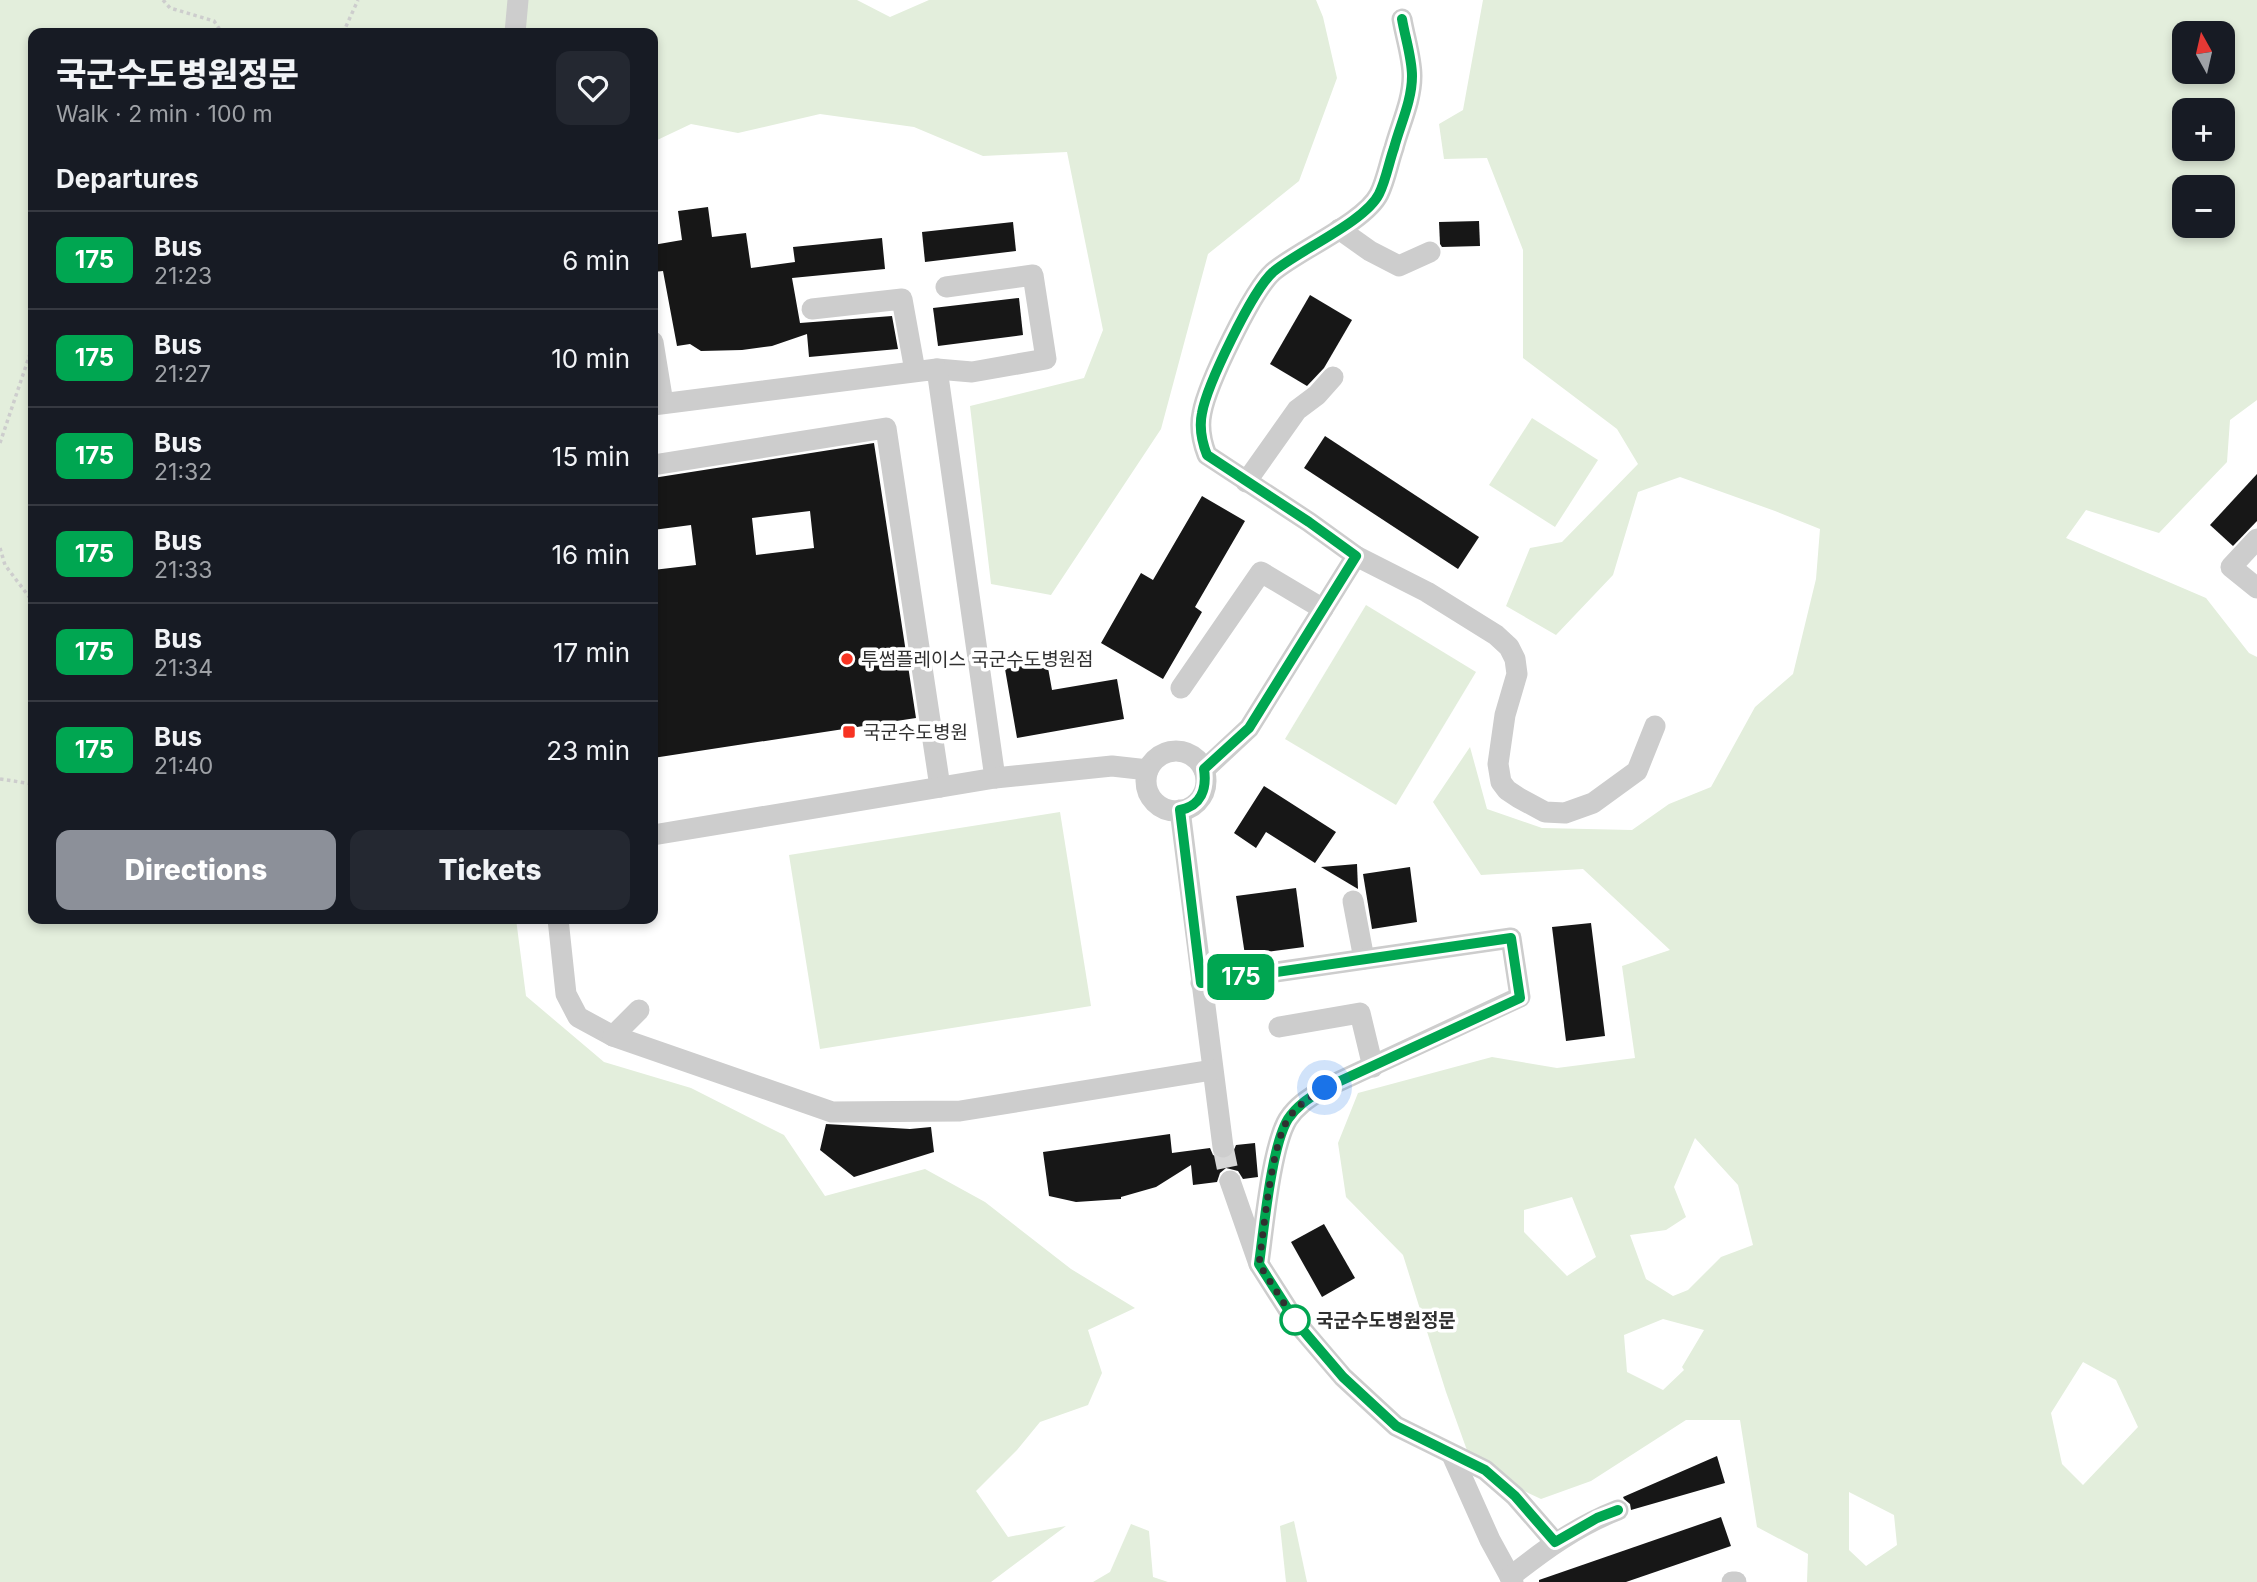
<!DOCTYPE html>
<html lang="en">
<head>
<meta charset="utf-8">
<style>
	body { margin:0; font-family:Inter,"Noto Sans KR",sans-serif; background:#242831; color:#f1f3f6; height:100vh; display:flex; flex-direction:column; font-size:26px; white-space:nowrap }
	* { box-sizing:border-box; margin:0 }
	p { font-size:23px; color:#9ea1a6 }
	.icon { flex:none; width:38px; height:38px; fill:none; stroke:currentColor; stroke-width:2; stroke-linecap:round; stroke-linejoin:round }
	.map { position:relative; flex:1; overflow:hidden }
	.details { position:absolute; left:28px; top:28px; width:630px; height:896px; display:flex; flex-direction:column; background:#171b24; border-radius:14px; box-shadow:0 4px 10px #0003 }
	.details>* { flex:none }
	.badge { padding:0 14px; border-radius:10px; font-size:24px; line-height:46px }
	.needle { width:46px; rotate:352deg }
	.controls { position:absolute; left:2172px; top:21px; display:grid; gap:14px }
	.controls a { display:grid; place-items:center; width:63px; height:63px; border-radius:14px; background:#171b24; box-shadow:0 4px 10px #0003; font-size:35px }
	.you { position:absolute; width:35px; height:35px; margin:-18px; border:5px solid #fff; border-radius:50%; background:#1a73e8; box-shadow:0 0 0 10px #1a73e833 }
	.map>.badge { position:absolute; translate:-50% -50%; box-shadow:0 0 0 4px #fff }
	h2 { padding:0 28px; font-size:26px; line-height:63px }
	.round { display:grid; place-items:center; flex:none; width:74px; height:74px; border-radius:14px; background:#242831 }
	.headline { display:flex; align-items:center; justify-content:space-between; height:119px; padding:0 28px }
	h1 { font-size:33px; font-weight:800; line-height:52px }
	.button { display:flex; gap:14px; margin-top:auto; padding:14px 28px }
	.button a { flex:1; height:80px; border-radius:14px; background:#8c9099; color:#fff; font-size:28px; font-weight:800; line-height:80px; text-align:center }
	.button a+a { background:#242831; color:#f1f3f6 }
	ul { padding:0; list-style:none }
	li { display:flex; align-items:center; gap:21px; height:98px; padding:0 28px; border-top:2px solid #363941 }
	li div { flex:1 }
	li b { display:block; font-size:26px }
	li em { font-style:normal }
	li .badge { min-width:77px; font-weight:700; text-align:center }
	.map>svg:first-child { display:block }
	.green { fill:#e3eedc; fill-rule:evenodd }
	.building { fill:#171717; fill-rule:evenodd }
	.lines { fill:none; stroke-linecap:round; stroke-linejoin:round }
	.minor-tunnel { stroke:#d6d6d6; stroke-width:21; stroke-dasharray:21 10; stroke-linecap:butt }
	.path { stroke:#cdcdcd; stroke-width:3.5; stroke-dasharray:3.5 3.5; stroke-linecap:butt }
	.minor { stroke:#cdcdcd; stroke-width:21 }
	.line-casing { stroke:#fff; stroke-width:16 }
	.line { stroke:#00a651; stroke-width:10 }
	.walk { stroke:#303030; stroke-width:7; stroke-dasharray:0 12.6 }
	.poi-dot { fill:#f73322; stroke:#fff; stroke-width:2.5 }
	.stop-dot { fill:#fff; stroke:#00a651; stroke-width:3.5 }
	.labels { text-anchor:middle; stroke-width:7; stroke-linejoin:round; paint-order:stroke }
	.poi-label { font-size:19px; fill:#303030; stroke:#fff; text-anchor:start }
	.stop-label { font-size:19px; font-weight:bold; fill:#303030; stroke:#fff; text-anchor:start }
</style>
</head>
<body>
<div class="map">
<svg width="2257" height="1582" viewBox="0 0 2257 1582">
	<rect width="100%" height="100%" fill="#fff"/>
	<g class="green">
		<path d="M0,0H857L890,17L929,0H1316L1323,17L1337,78L1299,181L1208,254L1161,429L1051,595L991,584L970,406L1084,378L1103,330L1067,152L983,156L914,127L820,114L738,133L691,124L653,142V33H33V919H516L526,996L604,1062L691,1088L784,1135L825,1196L925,1169L985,1202L1071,1269L1135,1308L1088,1330L1102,1373L1088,1405L1040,1422L1017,1450L976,1491L1008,1537L1066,1526L991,1582H0Z"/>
		<path d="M1483,0H2257V400L2230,420L2227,462L2159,533L2086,510L2066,538L2206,598L2249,653L2257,657V1582H1807L1808,1554L1757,1527L1740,1420H1686L1591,1481L1541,1499L1473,1467L1446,1392L1403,1255L1346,1197L1338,1143L1358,1093L1492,1057L1557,1068L1635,1058L1622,966L1670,950L1583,869L1481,875L1433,802L1470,747L1487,809L1542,828L1632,830L1669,804L1711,787L1755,707L1793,674L1816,579L1820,529L1775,511L1680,477L1638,492L1613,575L1556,635L1506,606L1530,548L1562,542L1638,464L1617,429L1523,358V250L1487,158L1444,159L1439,124L1463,110ZM2184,33H2222V72H2184ZM2184,110H2222V149H2184ZM2184,187H2222V226H2184ZM1695,1138L1738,1185L1753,1245L1721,1257L1688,1290L1673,1296L1646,1279L1630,1235L1666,1230L1686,1217L1674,1187ZM1572,1197L1596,1257L1567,1276L1524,1232V1210ZM1663,1319L1704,1330L1682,1367L1684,1370L1663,1390L1627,1372L1624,1335ZM2083,1362L2116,1380L2138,1427L2083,1485L2062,1464L2051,1413ZM1849,1492L1894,1515L1897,1545L1866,1566L1849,1550Z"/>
		<path d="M1532,418L1598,460L1555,527L1489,485Z"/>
		<path d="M1366,605L1476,672L1396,805L1285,739Z"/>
		<path d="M1060,812L1091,1006L820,1049L789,855Z"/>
		<path d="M1294,1521L1307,1582H1286L1280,1526Z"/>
		<path d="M1131,1524L1149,1531L1153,1577L1168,1582H1093L1110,1572Z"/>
	</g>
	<g class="building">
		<path d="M708,207L712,237L746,233L751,268L795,262L793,247L882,238L885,269L792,278L800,323L892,316L898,349L809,357L807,334L772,346L742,350L701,351L690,344L677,346L663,271L653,272V245L682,240L678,211Z"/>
		<path d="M1479,221L1480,246L1442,247L1440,244L1439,222Z"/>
		<path d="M1013,222L1016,251L925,262L922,232Z"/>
		<path d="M1310,295L1352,320L1324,368L1307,386L1270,364Z"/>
		<path d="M1019,298L1023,335L938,346L933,308Z"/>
		<path d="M1325,436L1479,537L1458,569L1304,468Z"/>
		<path d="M874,443L916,718L653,758V570L696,565L691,525L653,530V478ZM810,511L814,548L756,555L752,518Z"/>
		<path d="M2257,474V521L2233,546L2210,525Z"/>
		<path d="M1202,496L1245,521L1195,607L1202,612L1163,679L1101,643L1141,573L1153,580Z"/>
		<path d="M1047,662L1052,690L1117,679L1124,719L1017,738L1005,669Z"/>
		<path d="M1264,786L1336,832L1315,863L1266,832L1256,848L1234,833Z"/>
		<path d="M1357,864L1358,889L1321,867Z"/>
		<path d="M1410,867L1417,922L1372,929L1363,874Z"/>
		<path d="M1296,888L1304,947L1245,955L1236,896Z"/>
		<path d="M1591,923L1605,1036L1566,1041L1552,927Z"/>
		<path d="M826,1124L910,1129L931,1127L934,1152L854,1177L820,1150Z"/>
		<path d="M1170,1134L1172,1153L1210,1148L1213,1155L1224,1160L1231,1157L1236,1145L1255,1143L1258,1177L1243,1179L1238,1171L1226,1168L1220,1173L1217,1182L1193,1185L1191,1165L1156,1187L1121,1197V1199L1076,1202L1049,1196L1043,1152Z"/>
		<path d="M1324,1224L1355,1278L1322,1297L1291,1242Z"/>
		<path d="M1717,1456L1725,1483L1631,1510L1630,1504L1624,1499L1623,1497Z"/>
		<path d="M1721,1517L1731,1546L1626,1582H1539V1580Z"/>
	</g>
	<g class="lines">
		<path class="minor-tunnel" d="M1223,1147L1230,1181"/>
		<g class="path">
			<path d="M163,0L170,8L214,21L222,33"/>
			<path d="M343,33L358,0"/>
			<path d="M0,443L33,345"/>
			<path d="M0,548L5,565L33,602"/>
			<path d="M0,779L33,784"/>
		</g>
		<g class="minor">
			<path d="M515,33L518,0"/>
			<path d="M1339,229L1370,251L1399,266L1430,252"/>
			<path d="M812,309L902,299L915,371"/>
			<path d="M653,342L663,403"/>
			<path d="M937,369L972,372L1046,359L1033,275L946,287"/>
			<path d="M653,405L937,369L995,778"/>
			<path d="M653,465L886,428L940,787"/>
			<path d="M1246,482L1297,410L1317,395L1333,377"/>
			<path d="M2257,539L2231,567L2257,588"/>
			<path d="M1356,556L1427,592L1496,635L1509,647L1515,659L1517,674L1505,715L1498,764L1501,782L1507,790L1519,798L1545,812L1565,813L1593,803L1637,771L1655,726"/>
			<path d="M1181,688L1261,572L1323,609"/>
			<circle cx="1176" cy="781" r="30"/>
			<path d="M1204,770L1249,728L1356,556L1309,522L1207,455C1202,442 1199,427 1202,413C1207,385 1252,291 1273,272C1299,250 1365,222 1379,194C1386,180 1389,162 1394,148C1400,125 1412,101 1412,76C1412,58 1405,37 1402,19"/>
			<path d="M1180,810L1223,1147"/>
			<path d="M653,835L995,778L1112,766L1148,770"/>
			<path d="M1353,901L1364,959"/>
			<path d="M558,919L566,994L578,1017L613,1036L832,1112L960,1111L1212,1070"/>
			<path d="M1201,983L1511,938L1520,997L1325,1088C1311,1097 1298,1104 1288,1119C1271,1147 1264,1229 1259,1264"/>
			<path d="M1279,1027L1360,1013L1373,1067"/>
			<path d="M613,1036L639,1010"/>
			<path d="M1230,1181L1259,1264L1296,1322L1343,1377L1396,1426L1485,1470L1515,1496L1555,1542"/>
			<path d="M1452,1455L1490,1540L1513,1582"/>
			<path d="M1510,1577C1544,1550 1577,1526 1618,1510"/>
			<path d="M1732,1582H1736"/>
		</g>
	</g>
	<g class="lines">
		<g class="line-casing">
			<path id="line" d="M1402,19C1405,37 1412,58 1412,76C1412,101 1400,125 1394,148C1389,162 1386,180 1379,194C1365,222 1299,250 1273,272C1252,291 1207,385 1202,413C1199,427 1202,442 1207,455L1309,522L1356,556L1249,728L1204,769C1207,789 1201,806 1180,810L1201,983L1511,938L1520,998L1325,1088C1311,1097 1298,1104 1288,1119C1271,1147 1264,1229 1259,1264L1296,1322L1343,1377L1396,1426L1485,1470L1515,1496L1555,1542L1597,1518L1618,1510"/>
		</g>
		<use href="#line" class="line"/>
		<path class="walk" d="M1295,1320L1296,1322L1259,1264C1264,1229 1271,1147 1288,1119C1298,1104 1311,1097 1325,1088"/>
	</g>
	<g class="poi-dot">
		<circle cx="847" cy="659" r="7"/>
		<rect x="842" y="725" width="14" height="14" rx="3.5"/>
	</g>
	<circle class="stop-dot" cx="1295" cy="1320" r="14"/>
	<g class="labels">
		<g class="poi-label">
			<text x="861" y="666">투썸플레이스 국군수도병원점</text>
			<text x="863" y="739">국군수도병원</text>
		</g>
		<g class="stop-label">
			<text x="1316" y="1327">국군수도병원정문</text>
		</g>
	</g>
</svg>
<div class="controls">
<a><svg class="needle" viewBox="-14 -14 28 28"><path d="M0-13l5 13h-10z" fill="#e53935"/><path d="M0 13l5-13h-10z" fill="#9ea1a6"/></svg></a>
<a>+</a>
<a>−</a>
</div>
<div class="you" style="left:1325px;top:1088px"></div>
<b class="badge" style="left:1241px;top:977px;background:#00a651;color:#fff">175</b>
<section class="details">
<div class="headline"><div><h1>국군수도병원정문</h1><p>Walk · 2 min · 100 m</p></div><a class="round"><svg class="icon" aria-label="heart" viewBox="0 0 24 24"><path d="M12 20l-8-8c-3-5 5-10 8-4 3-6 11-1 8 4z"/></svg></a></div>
<h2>Departures</h2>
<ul>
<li><span class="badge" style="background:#00a651;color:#fff">175</span><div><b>Bus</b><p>21:23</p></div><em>6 min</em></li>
<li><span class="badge" style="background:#00a651;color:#fff">175</span><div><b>Bus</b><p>21:27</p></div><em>10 min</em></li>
<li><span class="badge" style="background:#00a651;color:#fff">175</span><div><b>Bus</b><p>21:32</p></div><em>15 min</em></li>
<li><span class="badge" style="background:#00a651;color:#fff">175</span><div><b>Bus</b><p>21:33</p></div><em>16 min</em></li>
<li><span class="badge" style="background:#00a651;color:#fff">175</span><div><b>Bus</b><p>21:34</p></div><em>17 min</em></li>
<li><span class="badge" style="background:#00a651;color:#fff">175</span><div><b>Bus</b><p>21:40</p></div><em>23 min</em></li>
</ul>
<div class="button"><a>Directions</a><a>Tickets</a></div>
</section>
</div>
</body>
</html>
